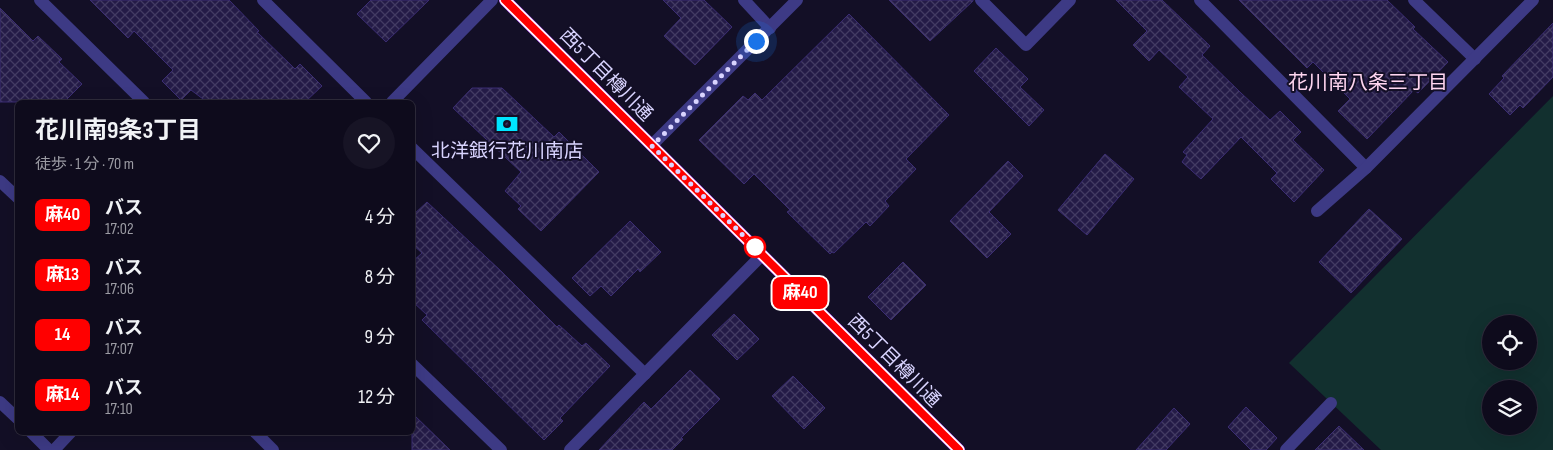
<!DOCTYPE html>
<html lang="ja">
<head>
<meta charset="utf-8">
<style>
	body { margin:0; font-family:"Sofia Sans Condensed","Noto Sans JP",sans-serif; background:#171425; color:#f1f3f6; height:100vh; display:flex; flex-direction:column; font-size:19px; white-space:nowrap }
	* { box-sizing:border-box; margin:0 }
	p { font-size:16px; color:#9b9ba3 }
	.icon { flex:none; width:28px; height:28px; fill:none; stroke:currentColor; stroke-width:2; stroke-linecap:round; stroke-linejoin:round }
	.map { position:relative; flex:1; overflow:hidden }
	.panel { position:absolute; left:15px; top:100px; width:400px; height:335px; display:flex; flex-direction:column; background:#0e0b1c; border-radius:8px; box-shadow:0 5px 20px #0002,0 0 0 1px #2e2b3b }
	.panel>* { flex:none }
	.badge { padding:0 10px; border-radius:8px; font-size:18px; line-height:32px }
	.tools { position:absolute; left:1482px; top:315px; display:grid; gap:10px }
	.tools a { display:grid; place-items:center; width:55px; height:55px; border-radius:50%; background:#0e0b1c; box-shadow:0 5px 20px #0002,0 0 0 1px #2e2b3b; font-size:25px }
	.you { position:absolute; width:25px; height:25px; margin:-12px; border:4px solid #fff; border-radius:50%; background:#1a73e8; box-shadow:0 0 0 8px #1a73e833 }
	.map>.badge { position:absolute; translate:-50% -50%; box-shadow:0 0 0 2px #fff }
	.round { display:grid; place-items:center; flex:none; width:52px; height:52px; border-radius:26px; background:#171425 }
	.overview { display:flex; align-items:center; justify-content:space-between; height:85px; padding:0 20px }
	h1 { font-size:24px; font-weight:700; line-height:38px }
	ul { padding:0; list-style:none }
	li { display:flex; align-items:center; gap:15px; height:60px; padding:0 20px }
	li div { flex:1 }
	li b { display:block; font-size:19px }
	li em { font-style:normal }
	li .badge { min-width:55px; font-weight:700; text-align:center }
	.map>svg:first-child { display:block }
	.park { fill:#12302f; fill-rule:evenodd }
	.building { fill:url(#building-cross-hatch); stroke:#3b2d73 }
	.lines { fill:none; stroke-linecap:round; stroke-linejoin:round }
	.minor { stroke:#3d3a85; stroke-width:12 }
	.major { stroke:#c25bff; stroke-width:12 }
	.line-casing { stroke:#fff; stroke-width:11 }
	.line { stroke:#f00; stroke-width:8 }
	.walk { stroke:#d9d4ff; stroke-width:5; stroke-dasharray:0 9 }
	.stop-dot { fill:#fff; stroke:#f00; stroke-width:2.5 }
	.labels { text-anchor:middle; stroke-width:4; stroke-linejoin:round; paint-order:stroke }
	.street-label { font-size:19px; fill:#d9d4ff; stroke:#130f26 }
	.poi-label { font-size:19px; fill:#d9d4ff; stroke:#130f26 }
	.neighbourhood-label { font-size:20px; fill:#ffd6f0; stroke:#130f26 }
</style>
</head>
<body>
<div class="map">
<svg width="1553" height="450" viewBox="0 0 1553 450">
	<defs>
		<pattern id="building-cross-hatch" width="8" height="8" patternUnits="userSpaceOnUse" patternTransform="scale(1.25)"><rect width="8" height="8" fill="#241b47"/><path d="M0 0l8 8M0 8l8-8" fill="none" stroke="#433b63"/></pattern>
	</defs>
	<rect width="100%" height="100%" fill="#130f26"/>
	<path class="park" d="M1553,96V450H1381L1289,363ZM1491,324H1529V361H1491ZM1491,389H1529V426H1491Z"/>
	<g class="building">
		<path d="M90,0H229L259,31L257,32L295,69L300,64L322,86L305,102H207L191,90L181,100L162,81L173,70L134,31L128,38Z"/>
		<path d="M371,0H429L386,42L357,14Z"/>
		<path d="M663,0H704L732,27L695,65L664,36L681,18Z"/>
		<path d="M889,0H973V1L930,41Z"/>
		<path d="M1116,0H1162L1210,46L1202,55L1241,93L1270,120L1280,111L1301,132L1293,140L1324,170L1294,202L1271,179L1277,173L1241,137L1201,179L1182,162L1187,155L1183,152L1213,119L1179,87L1188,77L1159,50L1149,61L1133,45L1147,31Z"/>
		<path d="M1239,0H1387L1415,27L1413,29L1448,62L1418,93L1414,90L1367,139L1338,111L1350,99L1313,62L1307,68Z"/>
		<path d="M0,8L33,41L38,36L62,59L59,62L82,84L64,102H0Z"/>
		<path d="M849,14L949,115L906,159L916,169L885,201L889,206L870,226L866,222L834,253L832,252L830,254L787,212L790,210L754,174L744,184L699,140L743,96L748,100L755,93L762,100Z"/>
		<path d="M1553,23V77L1523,108L1520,105L1510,115L1489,94L1504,78L1502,76Z"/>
		<path d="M996,48L1028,79L1020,87L1044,110L1029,126L974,71Z"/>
		<path d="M472,88H502L554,137L559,132L599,172L541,231L518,209L521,206L505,191L521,172L453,108Z"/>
		<path d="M1105,154L1134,179L1087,235L1058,210Z"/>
		<path d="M1008,161L1023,176L989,212L1011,234L987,258L950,221Z"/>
		<path d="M427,202L501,271L557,327L559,325L582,346L586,343L610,366L560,418L563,421L544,440L422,320L427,315L412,301V262L422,253L412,244V216Z"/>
		<path d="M1369,209L1402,239L1351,293L1319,262Z"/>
		<path d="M630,221L661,252L640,272L638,269L611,296L601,286L590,296L572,278Z"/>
		<path d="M903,262L926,285L891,320L868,297Z"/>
		<path d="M734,314L759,339L737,360L712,335Z"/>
		<path d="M690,370L720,399L681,438L683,439L672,450H599L644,402L651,409Z"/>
		<path d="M793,376L825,408L804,429L772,396Z"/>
		<path d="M1246,407L1277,438L1266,450H1251L1228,427Z"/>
		<path d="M1174,408L1190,424L1166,450H1136Z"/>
		<path d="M412,413L450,450H412Z"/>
		<path d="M1339,426L1364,450H1315Z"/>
	</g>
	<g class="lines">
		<g class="minor">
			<path d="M40,0L144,102"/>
			<path d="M263,0L366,102"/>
			<path d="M744,0L770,28"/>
			<path d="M981,0L1026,45L1070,0"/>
			<path d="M1200,0L1366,168"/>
			<path d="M1414,0L1475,59"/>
			<path d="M392,102L492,0"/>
			<path d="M652,145L797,0"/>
			<path d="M412,148L645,374"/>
			<path d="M0,181L18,198"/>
			<path d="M1317,211L1366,168L1533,0"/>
			<path d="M412,364L501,450"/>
			<path d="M0,402L18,419"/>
			<path d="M31,432L49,450"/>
			<path d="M255,432L273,450"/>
			<path d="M54,450L71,432"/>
			<path d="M570,450L762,255"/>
			<path d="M1286,450L1331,403"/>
		</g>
		<path class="major" d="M505,0L959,450"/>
	</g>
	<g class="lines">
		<g class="line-casing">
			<path id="line" d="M505,0L959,450"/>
		</g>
		<use href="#line" class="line"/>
		<path class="walk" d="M755,247L652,146L756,41"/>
	</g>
	<defs>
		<g id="bank-bare" transform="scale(1.725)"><path d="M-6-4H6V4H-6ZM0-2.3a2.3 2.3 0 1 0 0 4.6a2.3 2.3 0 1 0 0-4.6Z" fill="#00e5ff" stroke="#130f26" stroke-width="2.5" paint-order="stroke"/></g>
	</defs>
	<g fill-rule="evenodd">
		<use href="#bank-bare" x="507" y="124"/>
	</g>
	<circle class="stop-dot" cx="755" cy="247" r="10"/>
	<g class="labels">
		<g class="street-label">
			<text transform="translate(607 74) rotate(45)" y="7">西5丁目樽川通</text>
			<text transform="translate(895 360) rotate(45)" y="7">西5丁目樽川通</text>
		</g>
		<g class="poi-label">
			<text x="507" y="157">北洋銀行花川南店</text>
		</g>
		<g class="neighbourhood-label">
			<text x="1368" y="89">花川南八条三丁目</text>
		</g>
	</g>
</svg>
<div class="tools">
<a><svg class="icon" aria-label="locate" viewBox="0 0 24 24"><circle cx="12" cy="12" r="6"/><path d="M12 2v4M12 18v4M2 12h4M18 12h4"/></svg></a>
<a><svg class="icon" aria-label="layers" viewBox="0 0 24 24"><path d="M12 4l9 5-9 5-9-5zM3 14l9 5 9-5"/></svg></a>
</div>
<div class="you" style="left:756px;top:41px"></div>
<b class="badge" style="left:800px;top:293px;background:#f00;color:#fff">麻40</b>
<section class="panel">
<div class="overview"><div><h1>花川南9条3丁目</h1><p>徒歩 · 1 分 · 70 m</p></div><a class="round"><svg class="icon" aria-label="heart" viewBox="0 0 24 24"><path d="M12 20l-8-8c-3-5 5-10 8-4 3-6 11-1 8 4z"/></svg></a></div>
<ul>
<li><span class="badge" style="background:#f00;color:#fff">麻40</span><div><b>バス</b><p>17:02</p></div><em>4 分</em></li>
<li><span class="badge" style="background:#f00;color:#fff">麻13</span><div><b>バス</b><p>17:06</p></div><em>8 分</em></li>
<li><span class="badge" style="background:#f00;color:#fff">14</span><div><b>バス</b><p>17:07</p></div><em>9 分</em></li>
<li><span class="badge" style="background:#f00;color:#fff">麻14</span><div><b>バス</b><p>17:10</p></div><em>12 分</em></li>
</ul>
</section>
</div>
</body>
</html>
